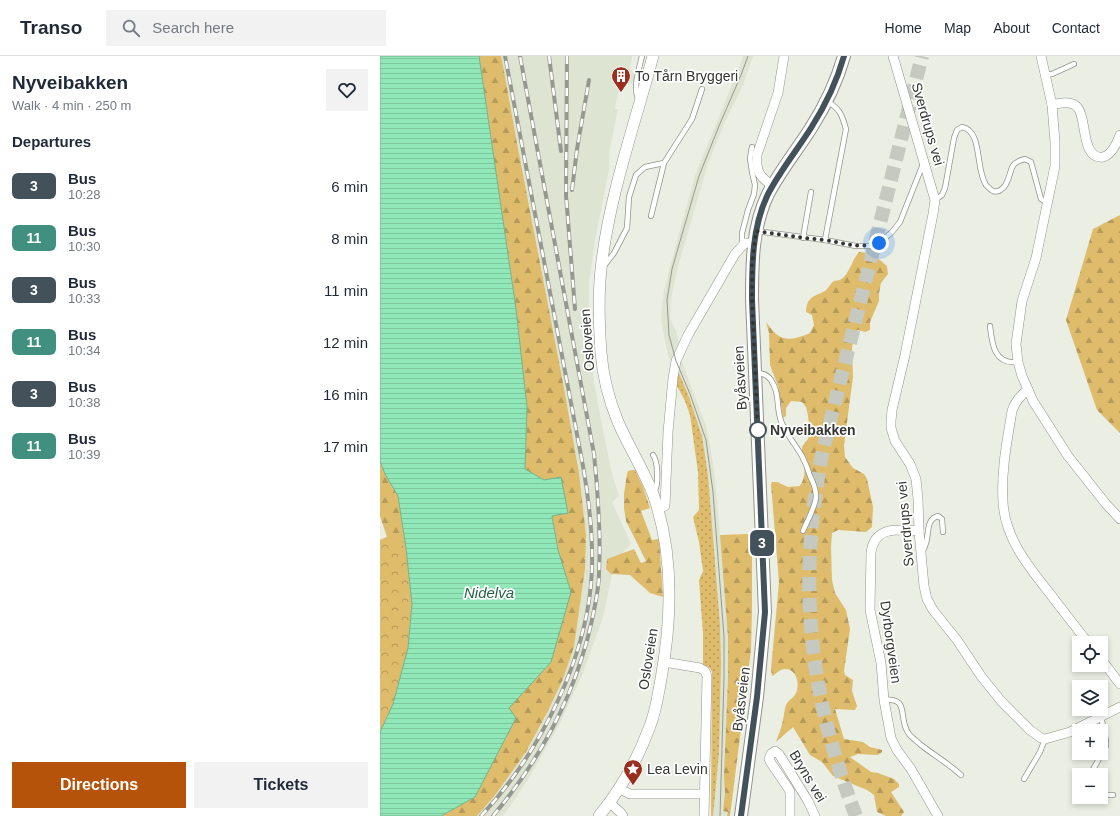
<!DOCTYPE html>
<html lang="en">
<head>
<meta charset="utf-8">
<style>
	body { margin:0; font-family:Arial,sans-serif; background:#f2f2f3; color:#1f2937; height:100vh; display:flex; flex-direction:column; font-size:15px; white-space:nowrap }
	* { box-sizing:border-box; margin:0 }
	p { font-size:13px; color:#747a83 }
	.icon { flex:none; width:22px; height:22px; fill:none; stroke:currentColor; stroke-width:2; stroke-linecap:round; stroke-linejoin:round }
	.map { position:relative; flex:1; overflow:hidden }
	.details { display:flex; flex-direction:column; background:#fff; width:380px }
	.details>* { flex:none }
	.badge { padding:0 8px; border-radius:6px; font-size:14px; line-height:26px }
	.buttons { position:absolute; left:692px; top:580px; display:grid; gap:8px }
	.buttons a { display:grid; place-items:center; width:36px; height:36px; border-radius:0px; background:#fff; box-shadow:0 2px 6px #0003; font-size:20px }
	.you { position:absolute; width:20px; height:20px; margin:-10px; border:3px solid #fff; border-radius:50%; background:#1a73e8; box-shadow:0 0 0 6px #1a73e833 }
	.map>.badge { position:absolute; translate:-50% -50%; box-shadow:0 0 0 2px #fff }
	h2 { padding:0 12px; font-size:15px; line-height:36px }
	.round { display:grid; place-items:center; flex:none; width:42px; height:42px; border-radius:0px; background:#f2f2f3 }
	.overview { display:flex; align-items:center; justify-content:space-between; height:68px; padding:0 12px }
	h1 { font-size:19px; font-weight:700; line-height:30px }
	.action { display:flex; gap:8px; margin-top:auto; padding:8px 12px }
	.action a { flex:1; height:46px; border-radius:0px; background:#b45309; color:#fff; font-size:16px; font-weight:700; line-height:46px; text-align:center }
	.action a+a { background:#f2f2f3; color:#1f2937 }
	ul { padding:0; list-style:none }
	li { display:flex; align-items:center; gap:12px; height:52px; padding:0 12px }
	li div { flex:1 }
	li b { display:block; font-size:15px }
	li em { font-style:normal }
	li .badge { min-width:44px; font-weight:700; text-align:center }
	header { display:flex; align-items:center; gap:24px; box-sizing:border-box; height:56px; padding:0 20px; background:#fff; border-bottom:1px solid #e0e1e3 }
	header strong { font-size:19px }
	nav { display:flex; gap:22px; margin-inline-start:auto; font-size:14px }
	.search { width:280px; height:36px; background:#f2f2f3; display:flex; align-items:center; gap:10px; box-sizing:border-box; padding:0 14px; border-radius:0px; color:#747a83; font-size:15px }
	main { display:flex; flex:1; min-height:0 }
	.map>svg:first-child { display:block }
	.built { fill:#dee4d2 }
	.grass { fill:url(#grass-dots) }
	.forest { fill:url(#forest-firs) }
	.park { fill:url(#park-crowns) }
	.water { fill:url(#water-rules); stroke:#74b28f }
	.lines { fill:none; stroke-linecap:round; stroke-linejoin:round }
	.trunk-tunnel { stroke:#c6c9c0; stroke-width:14; stroke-dasharray:14 7; stroke-linecap:butt }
	.service-casing { stroke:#90948a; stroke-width:6 }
	.minor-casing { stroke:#90948a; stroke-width:10 }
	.tertiary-casing { stroke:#90948a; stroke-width:12 }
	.secondary-casing { stroke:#90948a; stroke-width:14 }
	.service { stroke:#fff; stroke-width:4.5 }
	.minor { stroke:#fff; stroke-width:9 }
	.tertiary { stroke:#fff; stroke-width:11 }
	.secondary { stroke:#fff; stroke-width:12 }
	.tram { stroke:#959890; stroke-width:1 }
	.rail-casing { stroke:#959890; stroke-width:4 }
	.rail { stroke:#fff; stroke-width:2.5; stroke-dasharray:8; stroke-linecap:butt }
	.line-casing { stroke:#fff; stroke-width:9 }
	.line { stroke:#43525a; stroke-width:6 }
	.walk { stroke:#343632; stroke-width:4; stroke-dasharray:0 7.2 }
	.stop-dot { fill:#fff; stroke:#43525a; stroke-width:2 }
	.labels { text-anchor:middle; stroke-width:3.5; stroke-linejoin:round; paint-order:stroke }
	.poi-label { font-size:14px; fill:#343632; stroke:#fff; text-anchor:start }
	.street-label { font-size:14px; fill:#343632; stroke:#fff }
	.stop-label { font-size:14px; font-weight:bold; fill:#343632; stroke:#fff; text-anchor:start }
	.water-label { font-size:15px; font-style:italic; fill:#236344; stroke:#fff }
</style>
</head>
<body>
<header>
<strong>Transo</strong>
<div class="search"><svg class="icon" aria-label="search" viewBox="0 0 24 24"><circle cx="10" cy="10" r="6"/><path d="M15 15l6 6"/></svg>Search here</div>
<nav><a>Home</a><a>Map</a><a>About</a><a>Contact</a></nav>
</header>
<main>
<section class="details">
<div class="overview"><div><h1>Nyveibakken</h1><p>Walk · 4 min · 250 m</p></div><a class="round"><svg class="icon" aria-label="heart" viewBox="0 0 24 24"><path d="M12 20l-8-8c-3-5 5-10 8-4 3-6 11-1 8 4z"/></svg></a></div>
<h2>Departures</h2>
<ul>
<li><span class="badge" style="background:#43525a;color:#fff">3</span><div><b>Bus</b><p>10:28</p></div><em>6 min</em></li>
<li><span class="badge" style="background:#41907f;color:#fff">11</span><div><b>Bus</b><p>10:30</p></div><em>8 min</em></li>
<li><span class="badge" style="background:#43525a;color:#fff">3</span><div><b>Bus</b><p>10:33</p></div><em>11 min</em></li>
<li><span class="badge" style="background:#41907f;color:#fff">11</span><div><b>Bus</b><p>10:34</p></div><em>12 min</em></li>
<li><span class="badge" style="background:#43525a;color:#fff">3</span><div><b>Bus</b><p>10:38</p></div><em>16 min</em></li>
<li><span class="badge" style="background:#41907f;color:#fff">11</span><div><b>Bus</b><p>10:39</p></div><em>17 min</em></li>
</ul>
<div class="action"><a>Directions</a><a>Tickets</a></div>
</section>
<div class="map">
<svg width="740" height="760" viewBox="0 0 740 760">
	<defs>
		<pattern id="grass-dots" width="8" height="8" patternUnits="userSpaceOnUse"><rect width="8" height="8" fill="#dfbc6b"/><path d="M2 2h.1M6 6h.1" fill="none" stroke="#b69a59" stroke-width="1.8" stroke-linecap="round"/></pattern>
		<pattern id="forest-firs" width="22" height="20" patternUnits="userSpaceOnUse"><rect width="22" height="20" fill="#dfbc6b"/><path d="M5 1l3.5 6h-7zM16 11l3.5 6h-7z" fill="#b69a59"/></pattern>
		<pattern id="park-crowns" width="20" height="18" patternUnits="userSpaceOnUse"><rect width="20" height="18" fill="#dfbc6b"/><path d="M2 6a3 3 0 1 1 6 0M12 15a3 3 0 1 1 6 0" fill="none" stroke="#b69a59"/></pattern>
		<pattern id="water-rules" width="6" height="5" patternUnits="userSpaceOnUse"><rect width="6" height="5" fill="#90e7b7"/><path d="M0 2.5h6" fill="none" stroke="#7dc79e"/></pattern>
	</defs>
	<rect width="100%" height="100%" fill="#eaeee3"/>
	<g class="built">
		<path d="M121,0H252L250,13L255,18L254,24L252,27L247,28L244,27L242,29H240L237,45H236L235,53H238L230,92L229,114L215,184L209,227V269L212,312L219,354L232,418L239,440L232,446L251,488L235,505L223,561L203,617L178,671L149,722L123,760H97L116,738L146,697L169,653L183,623L194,591L205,513L206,479L199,417L184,332L137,87L123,9Z"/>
		<path d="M363,0H373L363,29L345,66L328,107L297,214L291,243L290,262L294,272L296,274L299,288L296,296L302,306L318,349L326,370L329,384L334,414L340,479L358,583L350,760H331L332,616L328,419L322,380L309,341L296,310L291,306L288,299L283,275L281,261L284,235L294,196L315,120L360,9Z"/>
	</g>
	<path class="grass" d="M296,310L309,341L322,380L328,419L340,569L341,607L339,697L333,760H331L332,616L329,611L323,609V578L319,524L323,515L319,486L313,461L319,454L318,416L310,359L305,345L297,330L296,323Z"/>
	<g class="forest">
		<path d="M99,0H121L123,9L137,87L184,332L199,417L206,479L205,513L194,591L183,623L169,653L146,696L116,738L97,760H61L95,741L128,653L171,606L178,494L172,460L181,421L164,424L145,413L147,351L136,253Z"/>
		<path d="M740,159V377L717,354L686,264L713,173Z"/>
		<path d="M479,196L489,197L500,204L507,210L508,218L501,227L499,237V245L490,266V274L485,276L478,274L475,275L472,292L473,321L464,389L465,401L473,412L484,418L487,423L493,451L492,471L486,476L458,474L452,477L451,491L452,524L455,537L466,554L470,573L464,615L465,619L473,624L472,635L477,650L475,654L455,653L464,683L483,686L490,691L502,694V696L498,699L478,698L470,701L491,716L498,717L514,723L519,728V731L511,736L524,756L521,760H506L497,756L494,739L487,734L453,720L442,706L430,699L413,671L396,686C398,679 401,674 402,668C404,662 404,654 406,649C408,644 414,642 416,637C420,628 417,613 405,613C400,613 396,618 392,620L391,613L399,526L391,428L392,426H397L408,431L420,430C429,416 422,408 422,393C422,388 426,387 428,383C431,377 428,357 426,351C425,350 423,347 422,346L411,345L406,352V360L403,362L398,330L390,309L389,277L386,266C389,270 393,275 396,278C407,287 420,281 430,277L434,269L432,259L426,256C427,240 434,241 445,235C448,233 450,228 454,225C465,225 467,216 472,208C473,204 476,200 479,196Z"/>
		<path d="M0,405L5,418L18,440L26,492L32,548L0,676V484L7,481L0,460Z"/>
		<path d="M252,414H255L263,431L270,452L261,455L272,484L279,483L283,541L270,537L250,519L231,518L226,513L227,503L254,493L261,507L266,505L246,465L244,452V438L247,418L248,415Z"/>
		<path d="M368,478L372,501V554L371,594L350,760H347L348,756L343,755L345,737L344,720L348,623V581L340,479Z"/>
	</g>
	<path class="park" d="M7,481L26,492L32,548L28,592L13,648L0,676V484Z"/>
	<path class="water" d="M0,0H99L136,253L147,351L145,413L164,424L181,421L188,457L172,460L178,494L191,536L171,606L129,652L136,662L95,741L61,760H0V676L13,648L28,592L32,548L26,492L18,440L5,418L0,405Z"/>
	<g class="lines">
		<path class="trunk-tunnel" d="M476,760C428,637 417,524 443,394L542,0"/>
		<g class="service-casing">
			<g id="service">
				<path d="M665,19L672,18L694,8"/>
				<path d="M258,43C253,31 259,13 262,0"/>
				<path d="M555,144L562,139L565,132L574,82L577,74L582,71C603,75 595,113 606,129C608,131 610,134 613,135C615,136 617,135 619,135C622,133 625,131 626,128C633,115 628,107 645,103L651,106L661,143L667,147"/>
				<path d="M271,160L284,107"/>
				<path d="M376,175L445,184L476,190H489L499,187L512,176L520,166L543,108"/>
				<path d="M423,182L431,136"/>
				<path d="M445,184L466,73C462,59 460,53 448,46"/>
				<path d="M362,188V177L368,154L374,138L375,129L372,116L370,102L372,91"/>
				<path d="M224,210L234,197L247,172L249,141L256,119L265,111L284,107L312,63L322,33"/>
				<path d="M610,270C612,288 614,309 638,306"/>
				<path d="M376,317C382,317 387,318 391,324C400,337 396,351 401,365C406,378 415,388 422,400C425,406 428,413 430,420C433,426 436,433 436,440C436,450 427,465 423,475"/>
				<path d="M273,399C278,406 279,429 274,436"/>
				<path d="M542,496C544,493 545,491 546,487C549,478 546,463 558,460L562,463L563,476"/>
				<path d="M504,644C531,641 517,663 529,678C532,682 537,685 541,689C554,699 569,708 581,719"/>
				<path d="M710,719L726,690V685L721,660"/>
				<path d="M644,723L660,696L665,683"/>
				<path d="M721,738L723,739H733"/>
			</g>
		</g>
		<g class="minor-casing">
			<g id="minor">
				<path d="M513,0L555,144L553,158L525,299L512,354L511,365V372L515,385L530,408L536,423L538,443L539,475L544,530L547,543L553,554L577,584L601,620L621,645L650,674L661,682L665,683L690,676L740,651"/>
				<path d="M661,0L672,49L675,86V110L656,202L642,245L636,288L638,306L642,320L653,345L688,400L726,448L740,463"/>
				<path d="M672,49C680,47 692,44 698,52C707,63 701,104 723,101C732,99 737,87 740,79"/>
				<path d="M393,130C379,121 376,115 377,99L398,37L404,0"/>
				<path d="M648,334C639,340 635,346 632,355C627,385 621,415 623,446C625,483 649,511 671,539C683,555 696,571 708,587"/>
				<path d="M278,453L285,450L288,376L293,322L296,305L308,279L355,198L365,187H375"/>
				<path d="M539,475C518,473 494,470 491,497L490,554L501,607L504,644L511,682L517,694L531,713L558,760"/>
				<path d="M721,603L740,628"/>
				<path d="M284,606L320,612L325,615L327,620L324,760"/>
				<path d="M240,733L250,738H324"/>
				<path d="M230,747L241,757L243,760"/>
				<path d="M410,760V736L408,732L391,707L389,703L391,698L395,695L399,698L428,745L435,760"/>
			</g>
		</g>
		<g class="tertiary-casing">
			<path id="tertiary" d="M219,760C241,733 258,703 270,670C276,655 278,639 281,623C292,562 294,497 273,438C263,413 249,391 238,366C229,344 223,321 221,297C219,269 218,240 221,213C229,140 254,71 273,0"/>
		</g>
		<g class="secondary-casing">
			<path id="secondary" d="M361,760L377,641L385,556L372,243C372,208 372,171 388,138C400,115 417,94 431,72C445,50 457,25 464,0"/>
		</g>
		<use href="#service" class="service"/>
		<use href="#minor" class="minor"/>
		<use href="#tertiary" class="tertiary"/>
		<use href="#secondary" class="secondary"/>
		<path class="tram" d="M340,760L344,622V581L333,436L326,384L310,338L296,305L289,279L287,244L292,213L319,120L339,70L361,19L368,0"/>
		<g class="rail-casing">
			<g id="rail">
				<path d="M169,0L181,95"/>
				<path d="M187,0L186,139L195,253"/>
				<path d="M192,134L197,93L209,24"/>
				<path d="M101,760C160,697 209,600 212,513C213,478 209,444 203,410L125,0"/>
				<path d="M113,760C160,704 196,637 212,564C215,549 219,533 219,517C221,477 218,438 214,398L140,0"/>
			</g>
		</g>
		<use href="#rail" class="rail"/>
	</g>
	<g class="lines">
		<g class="line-casing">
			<path id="line" d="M361,760L377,641L385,556L372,243C372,208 372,171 388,138C400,115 417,94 431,72C445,50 457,25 464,0"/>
		</g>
		<use href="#line" class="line"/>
		<path class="walk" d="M378,374V378L372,243V209L376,175C399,178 421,182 444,184C465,187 478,193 499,187"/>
	</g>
	<defs>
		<g id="building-pin" transform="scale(1)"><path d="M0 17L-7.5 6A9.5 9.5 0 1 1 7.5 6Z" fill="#992f1e" stroke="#fff"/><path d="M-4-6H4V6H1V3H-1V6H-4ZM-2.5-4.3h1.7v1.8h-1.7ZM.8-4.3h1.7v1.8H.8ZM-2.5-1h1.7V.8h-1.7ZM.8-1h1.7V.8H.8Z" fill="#fff"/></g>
		<g id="sight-pin" transform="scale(1)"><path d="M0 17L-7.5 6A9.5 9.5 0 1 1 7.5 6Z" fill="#992f1e" stroke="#fff"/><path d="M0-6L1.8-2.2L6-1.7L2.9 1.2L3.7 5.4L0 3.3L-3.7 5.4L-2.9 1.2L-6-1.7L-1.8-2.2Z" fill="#fff"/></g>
	</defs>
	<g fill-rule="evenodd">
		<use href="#building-pin" x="241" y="20"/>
		<use href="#sight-pin" x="253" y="713"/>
	</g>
	<circle class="stop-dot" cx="378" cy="374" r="8"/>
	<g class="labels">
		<g class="poi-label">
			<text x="255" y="25">To Tårn Bryggeri</text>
			<text x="267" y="718">Lea Levin</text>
		</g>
		<g class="street-label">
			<text transform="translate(548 68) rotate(74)" y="5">Sverdrups vei</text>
			<text transform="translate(207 284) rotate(-94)" y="5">Osloveien</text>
			<text transform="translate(360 322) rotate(-93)" y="5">Byåsveien</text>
			<text transform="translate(525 468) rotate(-95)" y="5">Sverdrups vei</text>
			<text transform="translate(511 586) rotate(82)" y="5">Dyrborgveien</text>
			<text transform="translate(268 603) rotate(-81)" y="5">Osloveien</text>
			<text transform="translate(361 643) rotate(-83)" y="5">Byåsveien</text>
			<text transform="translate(428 720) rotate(59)" y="5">Bryns vei</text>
		</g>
		<g class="stop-label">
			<text x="390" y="379">Nyveibakken</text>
		</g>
		<g class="water-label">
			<text x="109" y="542">Nidelva</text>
		</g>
	</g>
</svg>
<div class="buttons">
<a><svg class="icon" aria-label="locate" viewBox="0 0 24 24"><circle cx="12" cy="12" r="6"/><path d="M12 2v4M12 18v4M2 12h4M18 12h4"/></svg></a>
<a><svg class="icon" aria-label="layers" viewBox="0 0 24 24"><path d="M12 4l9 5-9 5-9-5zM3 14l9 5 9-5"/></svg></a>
<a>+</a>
<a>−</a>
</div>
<div class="you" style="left:499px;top:187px"></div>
<b class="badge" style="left:382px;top:487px;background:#43525a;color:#fff">3</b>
</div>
</main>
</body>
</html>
